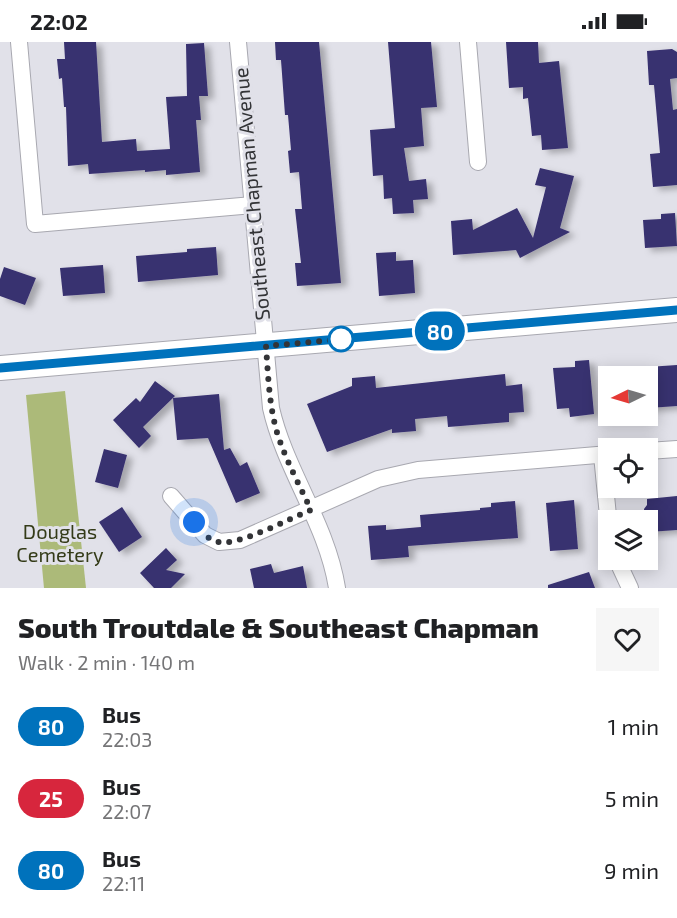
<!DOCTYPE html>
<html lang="en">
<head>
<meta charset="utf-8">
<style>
	body { margin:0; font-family:"Exo 2",sans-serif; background:#f6f6f6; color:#202124; height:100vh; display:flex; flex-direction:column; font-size:22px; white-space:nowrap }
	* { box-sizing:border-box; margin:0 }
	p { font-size:20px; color:#757577 }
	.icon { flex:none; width:33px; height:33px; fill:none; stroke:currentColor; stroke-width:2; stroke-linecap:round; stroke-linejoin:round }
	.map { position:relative; height:546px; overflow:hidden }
	.sheet { display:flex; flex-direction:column; background:#fff; flex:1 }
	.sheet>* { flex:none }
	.badge { padding:0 12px; border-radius:20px; font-size:21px; line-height:39px }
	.needle { width:39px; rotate:265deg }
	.buttons { position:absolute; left:598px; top:324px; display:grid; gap:12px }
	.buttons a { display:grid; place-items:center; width:60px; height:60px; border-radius:0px; background:#fff; box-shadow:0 3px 15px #0003; font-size:30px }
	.you { position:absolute; width:30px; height:30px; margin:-15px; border:4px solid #fff; border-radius:50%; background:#1a73e8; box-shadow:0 0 0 9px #1a73e833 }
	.map>.badge { position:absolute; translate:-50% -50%; box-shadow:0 0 0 3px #fff }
	.round { display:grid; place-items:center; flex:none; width:63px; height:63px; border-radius:0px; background:#f6f6f6 }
	.summary { display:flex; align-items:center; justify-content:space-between; height:102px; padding:0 18px }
	h1 { font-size:28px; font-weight:800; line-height:45px }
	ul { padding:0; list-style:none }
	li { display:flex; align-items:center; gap:18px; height:72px; padding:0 18px }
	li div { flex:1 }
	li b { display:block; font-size:22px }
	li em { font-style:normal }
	li .badge { min-width:66px; font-weight:700; text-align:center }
	.status { display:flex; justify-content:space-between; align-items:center; height:42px; padding:0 30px; background:#fff; direction:ltr }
	.status svg { height:16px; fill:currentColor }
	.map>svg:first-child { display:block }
	.green { fill:#acba79 }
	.building { fill:#383070; filter:url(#shadow) }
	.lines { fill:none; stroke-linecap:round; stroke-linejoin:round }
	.minor-casing { stroke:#a8a8b0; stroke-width:18 }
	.secondary-casing { stroke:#a8a8b0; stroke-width:26 }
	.minor { stroke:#fff; stroke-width:16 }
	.secondary { stroke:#fff; stroke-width:24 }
	.line-casing { stroke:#fff; stroke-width:14 }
	.line { stroke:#0072bc; stroke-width:9 }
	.walk { stroke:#333437; stroke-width:6; stroke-dasharray:0 10.8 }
	.stop-dot { fill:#fff; stroke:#0072bc; stroke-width:3 }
	.labels { text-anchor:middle; stroke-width:6; stroke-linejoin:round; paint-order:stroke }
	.street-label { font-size:20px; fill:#333437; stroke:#e1e1e9 }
	.park-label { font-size:20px; fill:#343b18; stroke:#e1e1e9 }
</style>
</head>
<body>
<div class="status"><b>22:02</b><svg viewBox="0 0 49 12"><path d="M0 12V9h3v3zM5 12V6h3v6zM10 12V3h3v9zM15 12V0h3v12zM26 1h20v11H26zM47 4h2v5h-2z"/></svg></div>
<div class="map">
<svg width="677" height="546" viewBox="0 0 677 546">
	<defs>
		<filter id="shadow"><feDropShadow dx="6" dy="3.5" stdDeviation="3" flood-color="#0004"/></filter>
	</defs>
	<rect width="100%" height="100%" fill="#e1e1e9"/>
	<path class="green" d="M65,349L86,546H44L26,353Z"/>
	<g class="building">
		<path d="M64,0H96L102,100L136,97L137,109L170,107L166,55L187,54L186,2L204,1L208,54H199L201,78H196L200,130L166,133V128L145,130V128L89,132L88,122L68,124L66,65H64L62,36L59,37L57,17H65Z"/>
		<path d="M275,0H319L341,241L297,244L295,221H301L295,167H302L299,130L290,131L288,109L291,108L288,73H285L281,18H276Z"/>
		<path d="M388,0H431L437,65L421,66L424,104L404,106L409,139L426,137L428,157L413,158L414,171L393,172L392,156L384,157L383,133L373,134L370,88L395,86Z"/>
		<path d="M506,0H538L539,21L559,19L568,106L542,108L541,93L532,94L528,56L523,57V45L509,46Z"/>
		<path d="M672,7L677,10V36L670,37L673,68L677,67V143L653,145L650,112L660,111L654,43H649L647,9Z"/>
		<path d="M540,126L574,134L560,186L570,190L520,216L516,208L453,213L451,179L472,177L473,188L517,166L533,196L546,145L535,143Z"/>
		<path d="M675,171L677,204L645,206L643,178L661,177V172Z"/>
		<path d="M216,205L218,233L138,240L136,214L187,210V207Z"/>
		<path d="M396,210V219L413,218L415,251L379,254L376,211Z"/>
		<path d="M103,223L105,251L63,254L60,226Z"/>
		<path d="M4,225L36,236L25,263L0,254V237Z"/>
		<path d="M589,318L594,372L570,375L569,366L557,367L553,326L575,325V319Z"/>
		<path d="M677,323V364L648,366V325Z"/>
		<path d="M505,332L506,344L522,342L524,370L509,371V380L448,385L447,374L415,377L416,389L392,391V387L327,410L307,362L352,344V336L375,334L376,346Z"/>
		<path d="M155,339L175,354L143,385L151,394L139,406L113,378L136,356L140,360Z"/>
		<path d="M219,352L224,408L230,406L240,424L247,420L260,451L236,461L208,396L177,398L173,356Z"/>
		<path d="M104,407L127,413L118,446L95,440Z"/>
		<path d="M677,454V488L648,490V478H645L644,467L647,463V457Z"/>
		<path d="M574,458L578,507L550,509L546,461Z"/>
		<path d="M515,459L518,496L408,504L409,515L371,518L368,484L386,483V488L421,485L420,473L480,468V466L491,465V461Z"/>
		<path d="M122,465L142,495L119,510L99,480Z"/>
		<path d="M166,506L177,518L166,528L185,532L171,546H154L140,531Z"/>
		<path d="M271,522L274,531L303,524L307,546H254L250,527Z"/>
		<path d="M589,530L595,546H548V543Z"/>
	</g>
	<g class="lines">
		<g class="minor-casing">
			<g id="minor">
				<path d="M19,0L35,182L253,163"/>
				<path d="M238,0L271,366C285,428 327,482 337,546"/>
				<path d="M468,0L478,120"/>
				<path d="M648,409L677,407"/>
				<path d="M602,413L609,484"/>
				<path d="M171,454L205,493L219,500L240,498L378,437L418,428L609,412"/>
				<path d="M617,518L630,546"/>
			</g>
		</g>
		<g class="secondary-casing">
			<path id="secondary" d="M0,326L677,268"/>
		</g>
		<use href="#minor" class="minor"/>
		<use href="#secondary" class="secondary"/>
	</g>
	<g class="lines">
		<g class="line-casing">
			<path id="line" d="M0,326L677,268"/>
		</g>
		<use href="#line" class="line"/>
		<path class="walk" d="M194,480C200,488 207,498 219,500C238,504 291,476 311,468C299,442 284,415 276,387C269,360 268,332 266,304L344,297H341"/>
	</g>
	<circle class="stop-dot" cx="341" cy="297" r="12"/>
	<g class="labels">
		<g class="street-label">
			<text transform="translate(252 152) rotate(-95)" y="7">Southeast Chapman Avenue</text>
		</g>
		<g class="park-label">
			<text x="60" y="497">Douglas<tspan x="60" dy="23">Cemetery</tspan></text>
		</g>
	</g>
</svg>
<div class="buttons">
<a><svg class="needle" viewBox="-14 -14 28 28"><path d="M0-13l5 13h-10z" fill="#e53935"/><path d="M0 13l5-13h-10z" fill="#757577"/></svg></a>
<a><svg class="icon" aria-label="locate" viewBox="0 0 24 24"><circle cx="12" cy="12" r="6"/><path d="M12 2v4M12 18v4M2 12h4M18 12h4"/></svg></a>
<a><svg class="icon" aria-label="layers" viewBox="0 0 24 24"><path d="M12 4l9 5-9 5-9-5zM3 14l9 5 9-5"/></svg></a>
</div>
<div class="you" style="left:194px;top:480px"></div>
<b class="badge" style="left:440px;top:289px;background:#0072bc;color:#fff">80</b>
</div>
<section class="sheet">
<div class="summary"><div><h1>South Troutdale &amp; Southeast Chapman</h1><p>Walk · 2 min · 140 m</p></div><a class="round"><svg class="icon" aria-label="heart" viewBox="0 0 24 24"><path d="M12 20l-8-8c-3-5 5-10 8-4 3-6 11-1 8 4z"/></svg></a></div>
<ul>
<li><span class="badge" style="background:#0072bc;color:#fff">80</span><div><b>Bus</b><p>22:03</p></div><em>1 min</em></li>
<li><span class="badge" style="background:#d7263d;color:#fff">25</span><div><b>Bus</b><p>22:07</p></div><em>5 min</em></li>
<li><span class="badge" style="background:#0072bc;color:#fff">80</span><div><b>Bus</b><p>22:11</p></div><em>9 min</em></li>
</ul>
</section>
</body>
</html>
